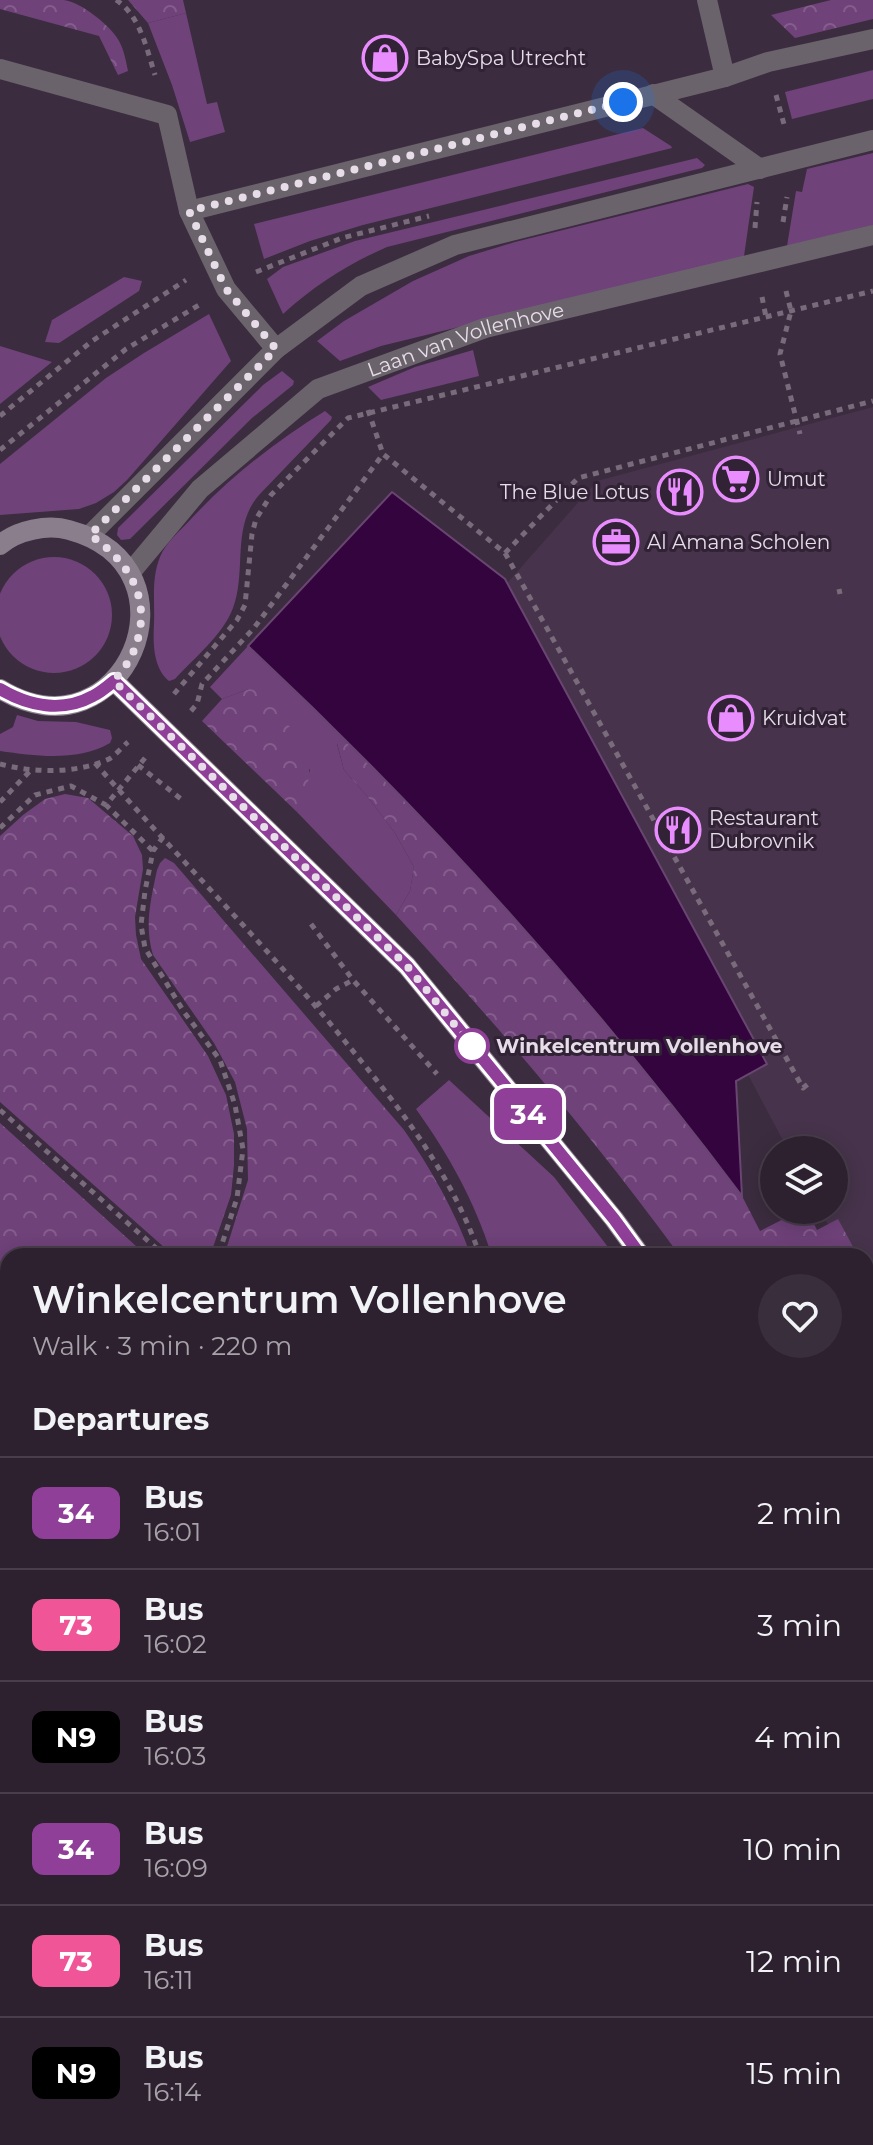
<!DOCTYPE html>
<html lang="en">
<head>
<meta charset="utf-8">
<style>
	body { margin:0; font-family:Montserrat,sans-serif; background:#392e3b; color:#f1f3f6; height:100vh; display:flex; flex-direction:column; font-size:30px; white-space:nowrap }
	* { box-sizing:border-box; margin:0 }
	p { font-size:26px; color:#a7a3aa }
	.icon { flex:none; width:44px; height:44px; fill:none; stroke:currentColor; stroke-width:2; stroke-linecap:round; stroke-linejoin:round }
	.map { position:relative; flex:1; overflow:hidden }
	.drawer { position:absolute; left:0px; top:1248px; width:874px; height:898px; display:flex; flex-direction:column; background:#2d212f; border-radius:24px 24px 0 0; box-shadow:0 4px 20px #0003,0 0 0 2px #483e4b }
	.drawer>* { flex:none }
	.badge { padding:0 16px; border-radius:12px; font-size:28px; line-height:52px }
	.controls { position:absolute; left:760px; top:1136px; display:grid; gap:16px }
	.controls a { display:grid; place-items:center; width:88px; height:88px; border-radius:50%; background:#2d212f; box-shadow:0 4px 20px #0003,0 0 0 2px #483e4b; font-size:40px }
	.you { position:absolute; width:40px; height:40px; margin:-20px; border:6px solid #fff; border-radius:50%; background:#1a73e8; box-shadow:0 0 0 12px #1a73e833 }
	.map>.badge { position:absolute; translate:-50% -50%; box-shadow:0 0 0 4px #fff }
	h2 { padding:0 32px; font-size:30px; line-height:72px }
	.round { display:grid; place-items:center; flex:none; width:84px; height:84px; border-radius:42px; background:#392e3b }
	.headline { display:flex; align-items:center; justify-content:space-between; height:136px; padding:0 32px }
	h1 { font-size:38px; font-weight:600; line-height:60px }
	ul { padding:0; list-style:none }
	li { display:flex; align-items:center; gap:24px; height:112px; padding:0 32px; border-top:2px solid #483e4b }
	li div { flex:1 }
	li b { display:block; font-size:30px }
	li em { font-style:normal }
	li .badge { min-width:88px; font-weight:700; text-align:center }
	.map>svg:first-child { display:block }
	.built { fill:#47344c }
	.green { fill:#6f427a }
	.forest { fill:url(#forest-crowns) }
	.water { fill:#33043d; stroke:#694571; stroke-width:2 }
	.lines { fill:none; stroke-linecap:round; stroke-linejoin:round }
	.path { stroke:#796b7b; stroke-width:5; stroke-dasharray:6 6; stroke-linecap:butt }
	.service { stroke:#6b636c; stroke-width:20 }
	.minor { stroke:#6b636c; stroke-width:20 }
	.secondary { stroke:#8a7e8c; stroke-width:20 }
	.line-casing { stroke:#fff; stroke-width:18 }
	.line { stroke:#8f3f98; stroke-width:12 }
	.walk { stroke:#e7dde9; stroke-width:8; stroke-dasharray:0 14.4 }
	.stop-dot { fill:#fff; stroke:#8f3f98; stroke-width:4 }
	.labels { text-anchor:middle; stroke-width:6; stroke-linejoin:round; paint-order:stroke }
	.poi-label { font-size:20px; fill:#e7dde9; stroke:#312235; text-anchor:start }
	.street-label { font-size:20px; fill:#e7dde9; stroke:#312235 }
	.stop-label { font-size:20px; font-weight:bold; fill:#e7dde9; stroke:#312235; text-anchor:start }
</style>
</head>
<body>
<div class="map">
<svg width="873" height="2145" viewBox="0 0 873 2145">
	<defs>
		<pattern id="forest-crowns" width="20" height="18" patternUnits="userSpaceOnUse" patternTransform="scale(2)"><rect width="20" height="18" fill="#6f427a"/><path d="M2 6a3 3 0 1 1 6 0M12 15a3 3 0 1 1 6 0" fill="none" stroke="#845d8d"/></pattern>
	</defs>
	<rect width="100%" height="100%" fill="#3c2c3f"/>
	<path class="built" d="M873,407V1309L866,1296V1256H845L820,1210H834V1150H788L495,597L597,481Z"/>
	<g class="green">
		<path d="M186,13L207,104L217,102L225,132L190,142L172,85L148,23Z"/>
		<path d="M873,70V99L792,119L785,92Z"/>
		<path d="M643,128L671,146L672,148L363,225L310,241L264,259L254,224Z"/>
		<path d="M873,153V225L787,246L796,191L802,192L807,169Z"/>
		<path d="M697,158L705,165L702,168L387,247C348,264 315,285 283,314L267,279L283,267L355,241Z"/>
		<path d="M748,184L754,187L744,256L742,258L381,346L340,361L317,341L344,321L413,281L469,256L515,242Z"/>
		<path d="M124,277L142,281L139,291L59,343L45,342L52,320Z"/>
		<path d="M209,314L231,361L127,480L114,492L96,503L79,509L0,515V464L106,378L144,353Z"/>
		<path d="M0,346L52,362L0,404Z"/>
		<path d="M473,350L479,376L381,400L368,387L415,367Z"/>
		<path d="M282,371L294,381L293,385L252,418L130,539L121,540L117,535L118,528L263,385Z"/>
		<path d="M325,411L332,417L331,420L259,495C231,527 247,571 233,608C223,635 194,658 175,679L169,681C153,668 153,643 154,624C155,601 151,579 160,557C166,542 180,531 191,519C230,477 276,441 325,411Z"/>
		<circle cx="54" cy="615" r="58"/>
		<path d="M248,646L343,736L337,744L344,770L367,796L395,833L414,867L410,891L396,915L297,812L310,770L249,689L222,699L210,687Z"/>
		<path d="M17,715L38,721L76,722L110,730L112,738L110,743C77,762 36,756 0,751V734L13,727Z"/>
		<path d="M449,1080L554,1177L615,1256H492C474,1200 450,1157 416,1109Z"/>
		<path d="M866,1622L873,1633V1916L866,1904Z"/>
	</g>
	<g class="forest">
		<path d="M0,0C21,0 44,0 64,0C81,2 111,26 119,41C124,50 126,61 128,71L118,75L99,36L0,9Z"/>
		<path d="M128,0H183L186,13L148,23Z"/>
		<path d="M831,0H873V19L795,38L771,15Z"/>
		<path d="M249,689L261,691C278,711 305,741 309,768C311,781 302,799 297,812L202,721L222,699Z"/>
		<path d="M343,736L468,866L581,992L688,1125L742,1196L760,1231L801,1210H807L817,1230L838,1219L858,1256H680C592,1135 497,1025 396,915L410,891L414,867L395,833L367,796L344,770L337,743Z"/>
		<path d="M65,794L88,798L133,836L142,855L143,869L135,917L136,935L141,959L208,1056L226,1095L234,1134V1165L231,1195L210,1256H174L0,1102V836L23,815L45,799Z"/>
		<path d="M165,858L174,863L404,1130C431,1169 455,1211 471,1256H224L248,1180L247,1129L235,1082L214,1043L153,955C144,926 151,899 157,870L160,863Z"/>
		<path d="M0,1123L147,1256H8V1827L0,1824Z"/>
		<path d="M866,1272L873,1285V1528L866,1517Z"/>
		<path d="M8,1899V2138H384L386,2145H0V1923Z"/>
		<path d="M866,1948L873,1960V2057L866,2043Z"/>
		<path d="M526,2138H784L787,2145H530Z"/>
	</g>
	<g class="water">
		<path d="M392,492L505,579L767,1064L736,1081L742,1196C593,998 429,815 248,646Z"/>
		<path d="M866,2043L873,2057V2145H857L854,2138H866Z"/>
		<path d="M386,2138H467L470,2145H386Z"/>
	</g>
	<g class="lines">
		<g class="path">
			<path d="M116,0C140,15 147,50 155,75"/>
			<path d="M776,95L785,128"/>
			<path d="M783,222L787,197"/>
			<path d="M755,228L757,202"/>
			<path d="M256,272L342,238L429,216"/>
			<path d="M786,291L791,311L780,354L800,434"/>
			<path d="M762,297L766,317"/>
			<path d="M368,410L383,454"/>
			<path d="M0,416L92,341L186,280"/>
			<path d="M0,450L126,349L199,305"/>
			<path d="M505,553L578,478L873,401"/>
			<path d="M839,589L840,594"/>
			<path d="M174,694L237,620L245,605L252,534L256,519L271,495L348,418L873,291"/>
			<path d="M191,711L197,704L202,684L254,628L383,454L505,553L803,1088L808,1084"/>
			<path d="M145,758L106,805L153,851"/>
			<path d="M95,763C178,858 268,947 348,1045C401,1109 453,1176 480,1256"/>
			<path d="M0,764C34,773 76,774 109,759C116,755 122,747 128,742"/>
			<path d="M138,765L181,799"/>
			<path d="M0,802L32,769"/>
			<path d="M0,828L35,795L71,786L106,805"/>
			<path d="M163,837L153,851L145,891L141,925L145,948L184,1012L220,1060L235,1105L243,1149L237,1198L218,1256"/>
			<path d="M311,924L353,980L437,1074"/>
			<path d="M316,1006L336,989L353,980"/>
			<path d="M0,1110L165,1256"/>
			<path d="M0,1434L8,1437"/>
			<path d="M0,1839L6,1840L8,1843"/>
			<path d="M0,1904L8,1866"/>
			<path d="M866,1929L873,1941"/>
			<path d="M475,2138L479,2145"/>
			<path d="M796,2138L799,2145"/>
			<path d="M65,2145L68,2138"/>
		</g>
		<g class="service">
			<path d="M0,69L167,115L189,211"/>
			<path d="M653,94L760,169"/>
		</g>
		<g class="minor">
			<path d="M707,0L725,77"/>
			<path d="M276,349L226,289L189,211L725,77L768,62L873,39"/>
			<path d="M90,535L276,349L361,286L455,245L873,140"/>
			<path id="s1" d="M130,573L200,489L318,389L485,328L873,235"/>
		</g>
		<g class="secondary">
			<path d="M0,545C17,530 48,524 69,530C207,567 123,764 0,689"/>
			<path d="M114,681L407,966L614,1219L641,1256"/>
			<path d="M866,1564L873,1573"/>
		</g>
	</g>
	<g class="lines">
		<g class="line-casing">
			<path id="line" d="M0,689C29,706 62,713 93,696C101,692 108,686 114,681L407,966L614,1219L641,1256"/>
		</g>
		<use href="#line" class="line"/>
		<path class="walk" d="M472,1046L407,966L114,681C120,672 128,664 132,655C155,604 132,564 90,535L276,349L226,289L189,211L623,102"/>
	</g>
	<defs>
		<g id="shop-ring" transform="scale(2.3)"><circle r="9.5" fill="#312235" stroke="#e98dfe" stroke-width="1.5"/><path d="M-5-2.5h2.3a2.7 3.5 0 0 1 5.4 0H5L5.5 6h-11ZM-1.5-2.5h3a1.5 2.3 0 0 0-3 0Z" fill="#e98dfe"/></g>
		<g id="supermarket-ring" transform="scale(2.3)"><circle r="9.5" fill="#312235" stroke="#e98dfe" stroke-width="1.5"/><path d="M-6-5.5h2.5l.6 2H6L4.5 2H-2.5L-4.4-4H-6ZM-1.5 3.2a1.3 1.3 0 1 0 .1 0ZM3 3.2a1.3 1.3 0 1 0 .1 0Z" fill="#e98dfe"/></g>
		<g id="restaurant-ring" transform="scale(2.3)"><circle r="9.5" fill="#312235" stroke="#e98dfe" stroke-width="1.5"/><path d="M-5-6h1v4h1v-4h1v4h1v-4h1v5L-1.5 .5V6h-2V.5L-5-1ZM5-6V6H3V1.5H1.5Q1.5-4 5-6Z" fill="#e98dfe"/></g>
		<g id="office-ring" transform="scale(2.3)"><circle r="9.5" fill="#312235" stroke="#e98dfe" stroke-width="1.5"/><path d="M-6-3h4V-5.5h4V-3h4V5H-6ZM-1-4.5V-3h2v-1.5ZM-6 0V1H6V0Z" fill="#e98dfe"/></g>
	</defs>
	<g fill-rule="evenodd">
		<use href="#shop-ring" x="385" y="58"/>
		<use href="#supermarket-ring" x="736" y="479"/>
		<use href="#restaurant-ring" x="680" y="492"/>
		<use href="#office-ring" x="616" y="542"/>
		<use href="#shop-ring" x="731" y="718"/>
		<use href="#restaurant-ring" x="678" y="830"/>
	</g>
	<circle class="stop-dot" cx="472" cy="1046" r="16"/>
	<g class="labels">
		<g class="poi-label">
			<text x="416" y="65">BabySpa Utrecht</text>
			<text x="767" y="486">Umut</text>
			<text x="649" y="499" text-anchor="end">The Blue Lotus</text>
			<text x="647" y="549">Al Amana Scholen</text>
			<text x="762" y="725">Kruidvat</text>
			<text x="709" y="825">Restaurant<tspan x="709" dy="23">Dubrovnik</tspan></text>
		</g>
		<g class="street-label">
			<text dy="7" stroke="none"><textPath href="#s1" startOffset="420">Laan van Vollenhove</textPath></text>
		</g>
		<g class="stop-label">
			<text x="496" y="1053">Winkelcentrum Vollenhove</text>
		</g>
	</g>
</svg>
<div class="controls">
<a><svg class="icon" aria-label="layers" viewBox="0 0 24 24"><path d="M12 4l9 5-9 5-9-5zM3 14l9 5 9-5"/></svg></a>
</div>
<div class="you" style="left:623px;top:102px"></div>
<b class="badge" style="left:528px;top:1114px;background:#8f3f98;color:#fff">34</b>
<section class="drawer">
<div class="headline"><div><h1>Winkelcentrum Vollenhove</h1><p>Walk · 3 min · 220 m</p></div><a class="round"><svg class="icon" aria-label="heart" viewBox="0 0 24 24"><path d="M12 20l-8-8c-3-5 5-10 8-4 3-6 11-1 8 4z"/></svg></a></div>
<h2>Departures</h2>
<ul>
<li><span class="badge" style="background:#8f3f98;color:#fff">34</span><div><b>Bus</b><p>16:01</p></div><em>2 min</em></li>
<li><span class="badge" style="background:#ef5597;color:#fff">73</span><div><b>Bus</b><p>16:02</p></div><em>3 min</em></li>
<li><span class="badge" style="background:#000;color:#fff">N9</span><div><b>Bus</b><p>16:03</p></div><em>4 min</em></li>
<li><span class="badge" style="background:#8f3f98;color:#fff">34</span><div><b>Bus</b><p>16:09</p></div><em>10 min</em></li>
<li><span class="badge" style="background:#ef5597;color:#fff">73</span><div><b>Bus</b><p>16:11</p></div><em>12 min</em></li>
<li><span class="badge" style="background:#000;color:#fff">N9</span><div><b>Bus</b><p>16:14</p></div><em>15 min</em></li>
</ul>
</section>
</div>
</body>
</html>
